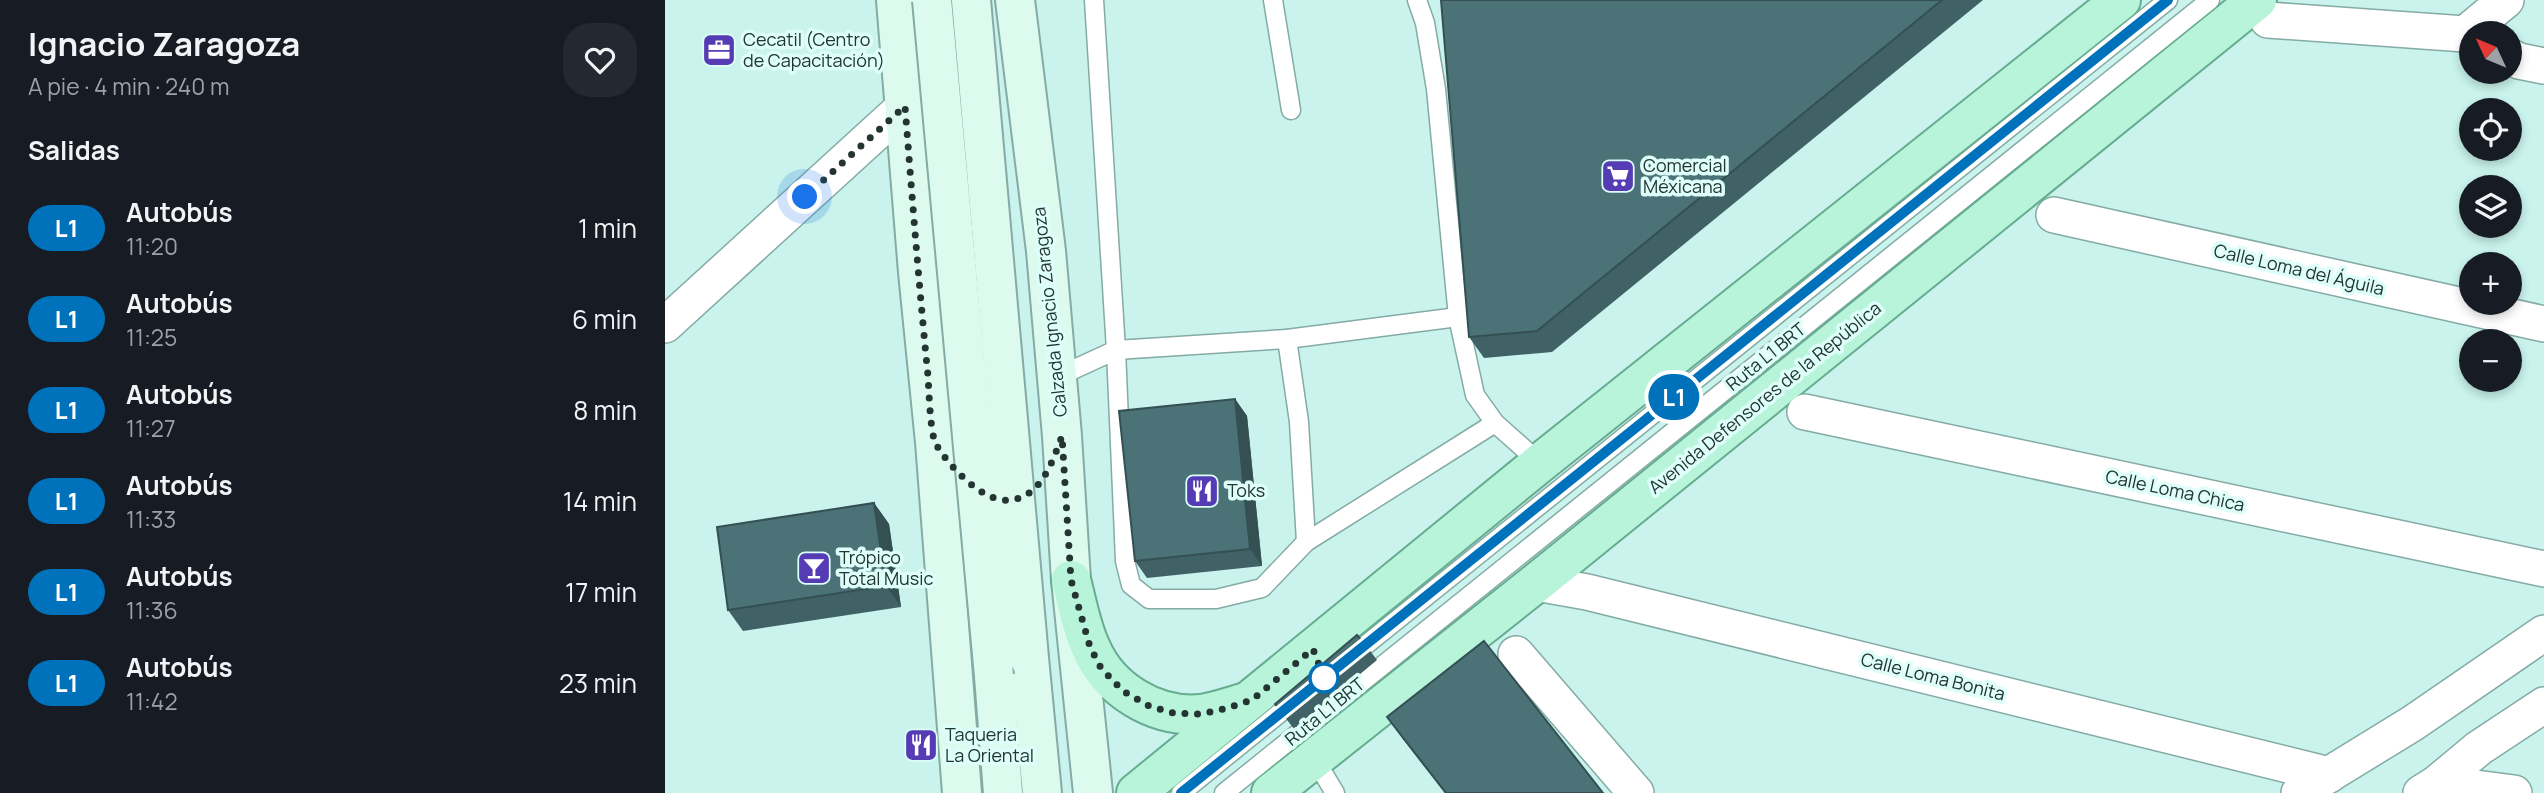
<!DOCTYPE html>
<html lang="es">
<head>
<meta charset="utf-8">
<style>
	body { margin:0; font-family:Manrope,sans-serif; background:#242831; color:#f1f3f6; height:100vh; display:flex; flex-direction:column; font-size:26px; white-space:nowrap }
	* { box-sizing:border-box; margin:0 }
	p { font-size:23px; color:#9ea1a6 }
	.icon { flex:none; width:38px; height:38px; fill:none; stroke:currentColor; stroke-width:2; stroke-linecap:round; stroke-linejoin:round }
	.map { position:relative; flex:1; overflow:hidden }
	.panel { display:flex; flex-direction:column; background:#171b24; width:665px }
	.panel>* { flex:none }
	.badge { padding:0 14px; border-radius:23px; font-size:24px; line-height:46px }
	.needle { width:46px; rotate:314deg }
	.tools { position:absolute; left:1794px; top:21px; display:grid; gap:14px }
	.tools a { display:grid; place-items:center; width:63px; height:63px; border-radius:50%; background:#171b24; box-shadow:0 4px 10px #0003; font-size:35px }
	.you { position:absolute; width:35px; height:35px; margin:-18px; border:5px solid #fff; border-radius:50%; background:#1a73e8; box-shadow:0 0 0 10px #1a73e833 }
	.map>.badge { position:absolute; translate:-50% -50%; box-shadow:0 0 0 4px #fff }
	h2 { padding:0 28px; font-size:26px; line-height:63px }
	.round { display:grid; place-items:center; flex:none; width:74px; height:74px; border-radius:28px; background:#242831 }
	.summary { display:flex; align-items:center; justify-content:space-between; height:119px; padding:0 28px }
	h1 { font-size:33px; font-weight:700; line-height:52px }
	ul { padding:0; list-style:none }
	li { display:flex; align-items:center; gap:21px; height:91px; padding:0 28px }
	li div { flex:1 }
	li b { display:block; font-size:26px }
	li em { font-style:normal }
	li .badge { min-width:77px; font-weight:700; text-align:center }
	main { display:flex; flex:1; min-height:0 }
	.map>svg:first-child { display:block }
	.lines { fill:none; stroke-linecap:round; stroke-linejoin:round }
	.lane-casing { stroke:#84aba5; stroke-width:21 }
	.street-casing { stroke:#84aba5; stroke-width:38 }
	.secondary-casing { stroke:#84aba5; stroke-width:42 }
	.primary-casing { stroke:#66ac90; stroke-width:42 }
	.lane { stroke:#fff; stroke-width:18 }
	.street { stroke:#fff; stroke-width:35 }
	.secondary { stroke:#dcfaed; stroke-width:38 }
	.primary { stroke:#b8f4da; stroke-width:38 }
	.secondary-bridge-casing { stroke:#84aba5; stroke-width:42; stroke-linecap:butt }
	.secondary-bridge { stroke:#dcfaed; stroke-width:38 }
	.wall { fill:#406266 }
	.shaded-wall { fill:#345053 }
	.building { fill:#4b7277; stroke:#345053; stroke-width:2 }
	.line-casing { stroke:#fff; stroke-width:16 }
	.line { stroke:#0072bc; stroke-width:10 }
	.walk { stroke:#243432; stroke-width:7; stroke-dasharray:0 12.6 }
	.stop-dot { fill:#fff; stroke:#0072bc; stroke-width:3.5 }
	.labels { text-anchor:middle; stroke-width:7; stroke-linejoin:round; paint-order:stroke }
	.poi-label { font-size:18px; fill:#243432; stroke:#ddfef9; text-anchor:start }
	.street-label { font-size:18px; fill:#243432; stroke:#ddfef9 }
</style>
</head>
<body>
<main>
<section class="panel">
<div class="summary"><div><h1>Ignacio Zaragoza</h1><p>A pie · 4 min · 240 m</p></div><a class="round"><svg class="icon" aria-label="heart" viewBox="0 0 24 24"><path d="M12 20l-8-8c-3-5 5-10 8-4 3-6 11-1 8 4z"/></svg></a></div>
<h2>Salidas</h2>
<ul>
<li><span class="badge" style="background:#0072bc;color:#fff">L1</span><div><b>Autobús</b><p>11:20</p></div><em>1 min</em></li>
<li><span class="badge" style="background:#0072bc;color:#fff">L1</span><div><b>Autobús</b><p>11:25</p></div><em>6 min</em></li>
<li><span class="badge" style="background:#0072bc;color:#fff">L1</span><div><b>Autobús</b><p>11:27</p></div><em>8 min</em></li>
<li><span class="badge" style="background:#0072bc;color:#fff">L1</span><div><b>Autobús</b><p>11:33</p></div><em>14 min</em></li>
<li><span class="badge" style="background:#0072bc;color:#fff">L1</span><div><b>Autobús</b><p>11:36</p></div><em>17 min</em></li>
<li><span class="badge" style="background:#0072bc;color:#fff">L1</span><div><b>Autobús</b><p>11:42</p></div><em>23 min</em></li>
</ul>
</section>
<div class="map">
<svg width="1879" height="793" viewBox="0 0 1879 793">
	<rect width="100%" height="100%" fill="#c9f3ec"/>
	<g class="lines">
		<g class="lane-casing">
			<g id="lane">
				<path d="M429,0L451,350L622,339L793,317"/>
				<path d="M608,0L626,110"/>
				<path d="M752,0L760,23L771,89L793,317L810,395L830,423L875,463"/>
				<path d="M622,339L634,422L641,542"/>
				<path d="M392,377L451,350L460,561L466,585L484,599H551L597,588L641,542L830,423"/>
				<path d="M682,660L1503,0"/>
				<path d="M649,758L670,793"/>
				<path d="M516,793L632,699"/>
				<path d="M559,793L1545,0"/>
			</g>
		</g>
		<g class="street-casing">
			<g id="street">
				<path d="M1603,20L1800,34L1806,37"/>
				<path d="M1800,34L1841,0"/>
				<path d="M1844,56L1854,61L1879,66"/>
				<path d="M1389,215L1879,324"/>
				<path d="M0,325L240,106"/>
				<path d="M1140,412L1879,569"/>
				<path d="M871,583L922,592L1664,775"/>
				<path d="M851,654L971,793"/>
				<path d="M1772,783L1849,793"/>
				<path d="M1634,793L1748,723L1879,633"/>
				<path d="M1756,793L1772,783L1814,748L1879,705"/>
			</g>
		</g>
		<g class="secondary-casing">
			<g id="secondary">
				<path d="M231,0L253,272L270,442L297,793"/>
				<path d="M350,0L381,251L397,436L406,580L428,793"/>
				<path d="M364,658L377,793"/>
				<path d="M329,676L338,793"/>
			</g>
		</g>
		<g class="primary-casing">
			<g id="primary">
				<path d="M406,580C412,602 416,627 426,648C444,690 490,718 536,714C550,712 564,707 578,703"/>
				<path d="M471,793L875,463L1456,0"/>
				<path d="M606,793L871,583L1592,0"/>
			</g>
		</g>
		<use href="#lane" class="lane"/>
		<use href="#street" class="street"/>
		<use href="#secondary" class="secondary"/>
		<use href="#primary" class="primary"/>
		<g class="secondary-bridge-casing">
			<g id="secondary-bridge">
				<path d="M267,0L329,676"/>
				<path d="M306,0L364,658"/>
			</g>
		</g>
		<use href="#secondary-bridge" class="secondary-bridge"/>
	</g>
	<g class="wall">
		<path d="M776,0H1318L887,352L819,358L804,337Z"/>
		<path d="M570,399L582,416L597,566L482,578L470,561Z"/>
		<path d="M209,503L224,524L236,607L78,631L63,610Z"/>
		<path d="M703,648L712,660L629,729L610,704Z"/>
		<path d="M722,717L938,793H780L737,738Z"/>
	</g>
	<g class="shaded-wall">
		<path d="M570,399L582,416L597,566L585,549Z"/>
		<path d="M209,503L224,524L236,607L221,586Z"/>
	</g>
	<g class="building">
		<path d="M776,0H1277L872,331L804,337Z"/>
		<path d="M570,399L585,549L470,561L454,411Z"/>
		<path d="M209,503L221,586L63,610L52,527Z"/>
		<path d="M692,635L703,648L621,717L610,704Z"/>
		<path d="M819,641L938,793H781L722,717Z"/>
	</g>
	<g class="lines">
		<g class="line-casing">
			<path id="line" d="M516,793L1503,0"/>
		</g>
		<use href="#line" class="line"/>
		<path class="walk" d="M140,197L240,106C247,196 254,286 263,376C264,390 265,434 271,444C282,464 314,498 338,500C374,503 387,463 397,436L406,580L425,647L436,668L458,691L484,706L508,713L535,714L559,709L587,700L648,649L659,678"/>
	</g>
	<defs>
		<g id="office-square" transform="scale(1.75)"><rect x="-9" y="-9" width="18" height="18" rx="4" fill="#563cb4" stroke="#ddfef9"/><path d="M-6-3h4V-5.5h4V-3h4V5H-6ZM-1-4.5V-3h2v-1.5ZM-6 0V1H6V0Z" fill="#fff"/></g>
		<g id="supermarket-square" transform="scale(1.75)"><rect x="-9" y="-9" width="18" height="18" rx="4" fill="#563cb4" stroke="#ddfef9"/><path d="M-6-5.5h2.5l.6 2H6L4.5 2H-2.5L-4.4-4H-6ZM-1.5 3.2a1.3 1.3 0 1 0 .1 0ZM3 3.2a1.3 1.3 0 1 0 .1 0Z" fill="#fff"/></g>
		<g id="restaurant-square" transform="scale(1.75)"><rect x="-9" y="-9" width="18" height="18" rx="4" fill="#563cb4" stroke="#ddfef9"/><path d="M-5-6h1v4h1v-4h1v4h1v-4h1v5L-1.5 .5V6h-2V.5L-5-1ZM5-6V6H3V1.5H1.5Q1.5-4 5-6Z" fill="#fff"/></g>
		<g id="bar-square" transform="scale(1.75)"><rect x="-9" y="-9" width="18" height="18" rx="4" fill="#563cb4" stroke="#ddfef9"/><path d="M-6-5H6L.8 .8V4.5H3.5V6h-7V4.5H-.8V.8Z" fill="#fff"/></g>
	</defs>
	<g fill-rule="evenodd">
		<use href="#office-square" x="54" y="50"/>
		<use href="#supermarket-square" x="953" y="176"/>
		<use href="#restaurant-square" x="537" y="491"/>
		<use href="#bar-square" x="149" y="568"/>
		<use href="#restaurant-square" x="256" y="745"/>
	</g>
	<circle class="stop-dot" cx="659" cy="678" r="14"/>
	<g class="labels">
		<g class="poi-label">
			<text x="78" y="46">CecatiI (Centro<tspan x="78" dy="21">de Capacitación)</tspan></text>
			<text x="978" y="172">Comercial<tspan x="978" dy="21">Méxicana</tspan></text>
			<text x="562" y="497">Toks</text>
			<text x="174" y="564">Trópico<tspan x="174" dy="21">Total Music</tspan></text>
			<text x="280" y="741">Taqueria<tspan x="280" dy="21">La Oriental</tspan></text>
		</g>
		<g class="street-label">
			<text transform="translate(1634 270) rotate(13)" y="6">Calle Loma del Águila</text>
			<text transform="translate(385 312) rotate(-96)" y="6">Calzada Ignacio Zaragoza</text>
			<text transform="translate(1101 357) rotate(-39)" y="6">Ruta L1 BRT</text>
			<text transform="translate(1100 398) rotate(-39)" y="6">Avenida Defensores de la República</text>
			<text transform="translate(1510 491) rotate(12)" y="6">Calle Loma Chica</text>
			<text transform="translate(1268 677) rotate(14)" y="6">Calle Loma Bonita</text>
			<text transform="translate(660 712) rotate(-39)" y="6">Ruta L1 BRT</text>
		</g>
	</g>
</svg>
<div class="tools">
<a><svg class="needle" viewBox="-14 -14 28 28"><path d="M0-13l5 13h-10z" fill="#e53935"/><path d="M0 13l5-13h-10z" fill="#9ea1a6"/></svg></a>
<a><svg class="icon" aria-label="locate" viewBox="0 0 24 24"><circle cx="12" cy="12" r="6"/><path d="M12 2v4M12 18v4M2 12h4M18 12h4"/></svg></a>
<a><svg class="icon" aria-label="layers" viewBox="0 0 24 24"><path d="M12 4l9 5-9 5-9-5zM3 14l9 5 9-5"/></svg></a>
<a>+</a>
<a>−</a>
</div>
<div class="you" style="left:140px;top:197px"></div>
<b class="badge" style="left:1009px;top:397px;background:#0072bc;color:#fff">L1</b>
</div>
</main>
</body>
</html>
